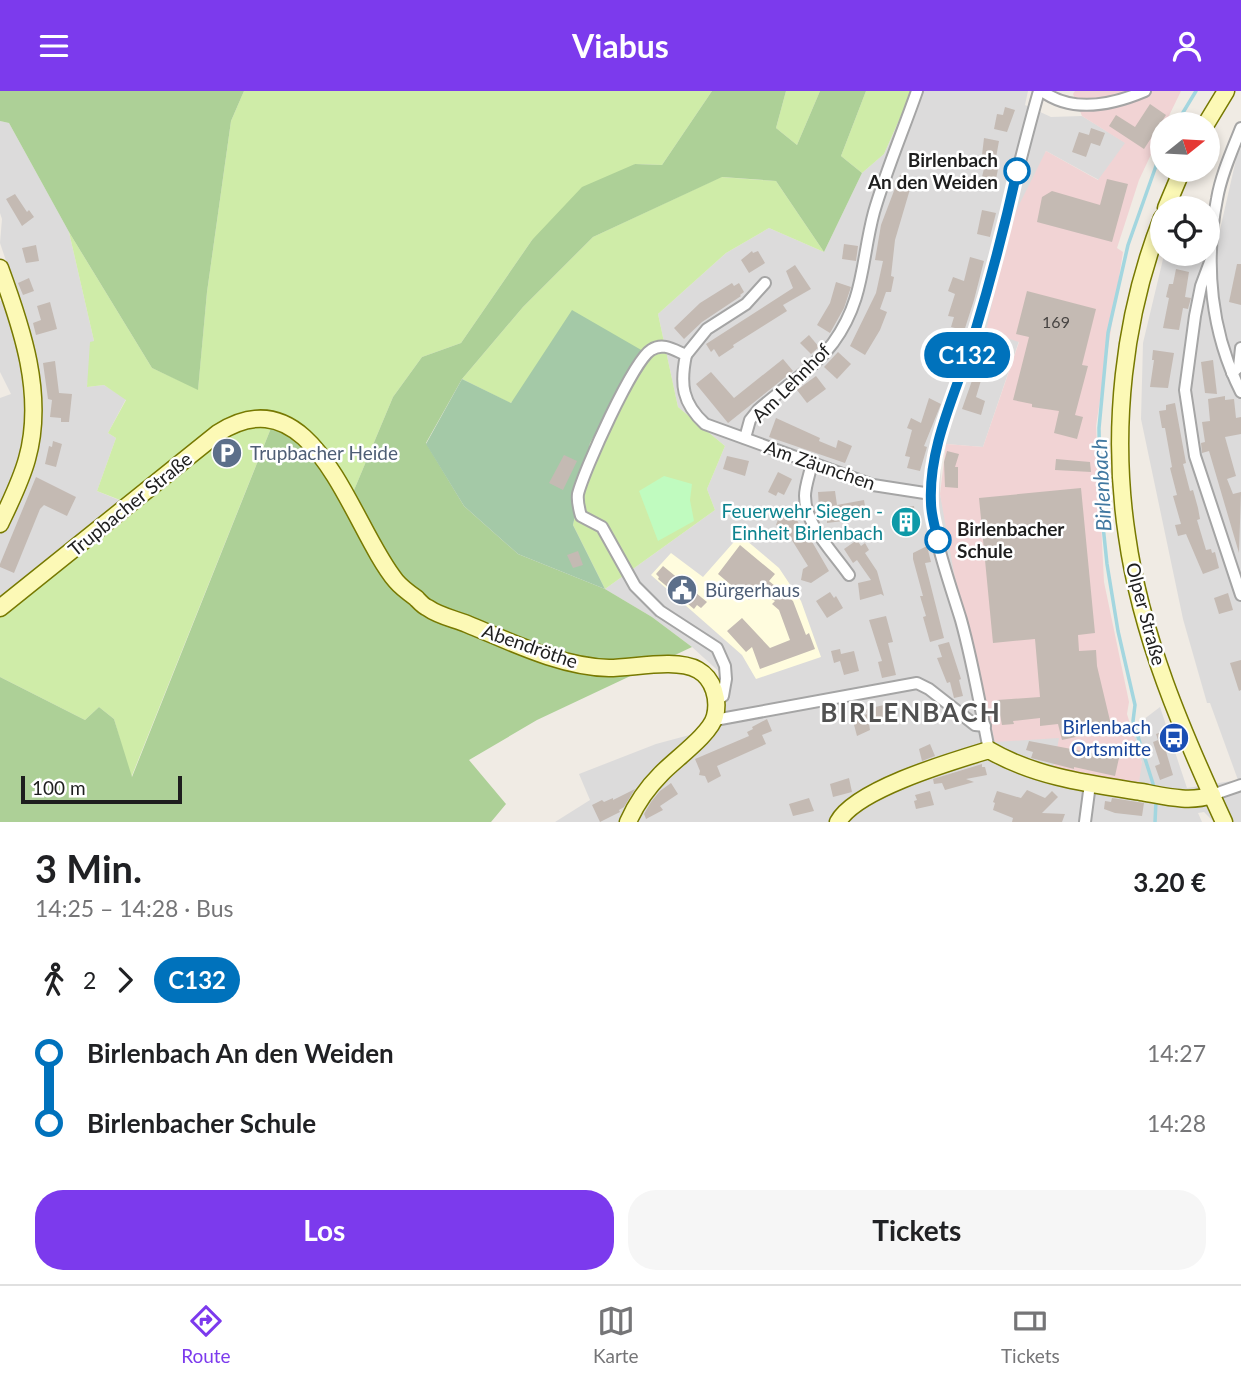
<!DOCTYPE html>
<html lang="de">
<head>
<meta charset="utf-8">
<style>
	body { margin:0; font-family:Lato,sans-serif; background:#f6f6f6; color:#202124; height:100vh; display:flex; flex-direction:column; font-size:26px; white-space:nowrap }
	* { box-sizing:border-box; margin:0 }
	p { font-size:23px; color:#757577 }
	.icon { flex:none; width:38px; height:38px; fill:none; stroke:currentColor; stroke-width:2; stroke-linecap:round; stroke-linejoin:round }
	.map { position:relative; height:731px; overflow:hidden }
	.sheet { display:flex; flex-direction:column; background:#fff; flex:1 }
	.sheet>* { flex:none }
	.badge { padding:0 14px; border-radius:23px; font-size:24px; line-height:46px }
	.needle { width:46px; rotate:72deg }
	.buttons { position:absolute; left:1150px; top:21px; display:grid; gap:14px }
	.buttons a { display:grid; place-items:center; width:70px; height:70px; border-radius:50%; background:#fff; box-shadow:0 4px 10px #0003; font-size:35px }
	.scale { position:absolute; left:21px; bottom:18px; width:161px; box-sizing:border-box; padding-left:7px; border:4px solid #1e1e1e; border-top:0; font-size:19px; line-height:24px; white-space:nowrap; color:#1e1e1e; -webkit-text-stroke:5px #fff; paint-order:stroke }
	.map>.badge { position:absolute; translate:-50% -50%; box-shadow:0 0 0 4px #fff }
	.legs { display:flex; align-items:center; gap:10px; height:77px; padding:0 35px; font-size:23px }
	.legs p { margin-inline-start:auto }
	.headline { display:flex; align-items:center; justify-content:space-between; height:119px; padding:0 35px }
	h1 { font-size:38px; font-weight:700; line-height:52px }
	.primary-button { display:flex; gap:14px; margin-top:auto; padding:14px 35px }
	.primary-button a { flex:1; height:80px; border-radius:28px; background:#7c3aed; color:#fff; font-size:28px; font-weight:700; line-height:80px; text-align:center }
	.primary-button a+a { background:#f6f6f6; color:#202124 }
	ul { padding:0 35px; list-style:none }
	li { display:flex; align-items:center; gap:24px; height:70px; font-size:26px }
	li i { display:grid; place-items:center; width:10px; height:100%; margin:0 9px; background:currentColor }
	li i::after { content:''; width:18px; height:18px; margin:-9px; border:5px solid; border-radius:50%; background:#fff }
	li p { margin-inline-start:auto }
	li:first-child i { background:linear-gradient(#0000 50%,currentColor 0) }
	li:last-child i { background:linear-gradient(currentColor 50%,#0000 0) }
	header { display:flex; justify-content:space-between; align-items:center; height:91px; padding:0 35px; background:#7c3aed; color:#fff; font-size:32px; font-weight:700 }
	.tabs { display:flex; justify-content:space-around; align-items:center; height:98px; border-top:2px solid #e0e0e0; background:#fff; font-size:19px; color:#757577 }
	.tabs a { display:grid; justify-items:center; gap:4px }
	.tabs .selected { color:#7c3aed }
	.map>svg:first-child { display:block }
	.residential { fill:#dcdbdb }
	.commercial { fill:#f1d3d4 }
	.education { fill:#fffcde }
	.grass { fill:#cfeca8 }
	.forest { fill:#add097 }
	.cemetery { fill:#a4c9a7 }
	.park { fill:#c0fbbf }
	.lines { fill:none; stroke-linecap:round; stroke-linejoin:round }
	.stream { stroke:#a3d6df; stroke-width:3.5 }
	.building { fill:#c4bab3 }
	.street-casing { stroke:#a5a5a5; stroke-width:14 }
	.secondary-casing { stroke:#777901; stroke-width:19 }
	.street { stroke:#fff; stroke-width:10 }
	.secondary { stroke:#fcf9b6; stroke-width:16 }
	.line-1-casing { stroke:#fff; stroke-width:16 }
	.line-1 { stroke:#0072bc; stroke-width:10 }
	.stop-1-dot { fill:#fff; stroke:#0072bc; stroke-width:3.5 }
	.labels { text-anchor:middle; stroke-width:5; stroke-linejoin:round; paint-order:stroke }
	.number-label { font-size:16px; fill:#484543 }
	.stop-label { font-size:19px; font-weight:bold; fill:#1e1e1e; stroke:#fff; text-anchor:end }
	.street-label { font-size:19px; fill:#1e1e1e; stroke:#fff }
	.service-label { font-size:19px; fill:#4e5e75; stroke:#fff; text-anchor:start }
	.culture-label { font-size:19px; fill:#0d838f; stroke:#fff; text-anchor:end }
	.transit-label { font-size:19px; fill:#164399; stroke:#fff; text-anchor:end }
	.water-label { font-size:21px; font-style:italic; fill:#4279a1; stroke:#fff }
	.district-label { font-size:26px; font-weight:bold; letter-spacing:2px; fill:#515151; stroke:#fff }
</style>
</head>
<body>
<header><svg class="icon" aria-label="menu" viewBox="0 0 24 24"><path d="M4 6h16M4 12h16M4 18h16"/></svg>Viabus<svg class="icon" aria-label="person" viewBox="0 0 24 24"><circle cx="12" cy="8" r="4"/><path d="M4 21q1-7 8-7t8 7"/></svg></header>
<div class="map">
<svg width="1241" height="731" viewBox="0 0 1241 731">
	<rect width="100%" height="100%" fill="#f0ebe4"/>
	<g class="residential">
		<path d="M912,0H1028L1025,14L1051,26L1082,25L1126,52L1099,89L1046,60L986,240L1019,250L983,356L946,353L941,374L940,403L945,425L1060,647L1053,679L1142,672L1130,635L1139,632L1160,616L1187,697L1238,689L1210,612H1207L1183,528L1141,328L1143,252L1164,164L1208,163L1217,152L1237,64L1241,57V731H1214L1204,721L1198,722L1202,731H555L590,709L579,683L656,653L697,642L724,623L723,605L726,587L692,556L652,526L605,498L715,419L707,398L725,355L678,316L658,223L726,162L769,137L824,161L862,82L884,63Z"/>
		<path d="M0,30L9,32L69,141L94,250L87,296L104,294L126,308L108,342L116,347L97,400L126,412L0,523V307L11,303L0,281V210L18,205L0,152L2,128L0,122Z"/>
	</g>
	<path class="commercial" d="M1075,0H1181L1165,33H1162V40L1139,89L1117,157L1123,161L1096,335L1104,491L1129,611L1127,623L1142,672L1139,691L1053,679L1059,647L995,651L954,482L940,403L946,353L983,356L1019,251L986,240L1009,134L1046,60L1098,89L1125,52L1082,25L1073,3Z"/>
	<path class="education" d="M740,444L779,477L801,510L821,566L756,588L742,564L651,484L671,462L703,486Z"/>
	<g class="grass">
		<path d="M244,0H712L662,74L635,73L532,149L461,252L422,266L393,306L352,404L277,322L131,687L114,628L99,616L85,629L0,586V523L125,411L97,400L116,347L108,342L126,309L104,294L87,296L90,251L94,250L69,141L152,277L198,298L207,201L231,30Z"/>
		<path d="M786,0H820L797,54L776,37Z"/>
		<path d="M866,0H912L884,63L862,82L841,65Z"/>
		<path d="M721,86L776,90L824,161L769,137L726,162L658,223L678,316L725,355L707,398L715,419L605,498L573,434L590,352L642,260L510,312L462,288L523,216L593,146Z"/>
	</g>
	<g class="forest">
		<path d="M0,0H244L231,30L207,201L198,299L152,277L69,141L9,32L0,30Z"/>
		<path d="M712,0H786L776,37L797,54L820,0H866L841,65L862,82L824,161L776,90L722,86L593,146L523,216L462,288L426,352L464,415L518,463L605,498L652,526L692,556L537,629L469,669L506,713L491,731H0V586L85,629L99,616L114,628L132,686L277,322L352,404L393,306L422,266L461,252L532,149L582,96L635,73L662,74Z"/>
	</g>
	<path class="cemetery" d="M572,219L643,260L590,352L573,434L605,498L518,463L464,415L426,353L462,288L511,312Z"/>
	<path class="park" d="M664,385L692,393L690,409L694,430L658,450L639,400Z"/>
	<g class="lines">
		<g class="stream">
			<path d="M1176,33L1196,0"/>
			<path d="M1155,699L1133,630L1135,614L1118,540L1107,473L1100,406L1099,337L1108,242L1128,154L1162,58"/>
			<path d="M1155,731L1156,710"/>
		</g>
	</g>
	<g class="building">
		<path d="M1150,13L1166,24L1144,58L1109,35L1116,24L1135,36Z"/>
		<path d="M1005,16L1015,19L1007,41L994,38L997,23L1003,24Z"/>
		<path d="M1091,37L1105,42L1100,55L1091,52L1086,66L1072,61L1079,41L1089,44Z"/>
		<path d="M984,47L999,50L995,72L999,73L995,93L981,90L987,65L982,64Z"/>
		<path d="M900,84L913,88L895,149L891,185L894,186L891,201H886L880,218L887,221L880,239L865,264L850,255L876,202L883,170L875,169L881,134Z"/>
		<path d="M1107,88L1128,93L1112,151L1037,131L1042,106L1052,100L1100,114Z"/>
		<path d="M15,103L27,121L29,119L34,126L22,135L6,108Z"/>
		<path d="M982,119L996,122L990,146L977,143Z"/>
		<path d="M844,153L858,155L856,170L842,168Z"/>
		<path d="M36,154L39,170L26,172L22,157Z"/>
		<path d="M752,160L753,162L758,160L765,172L749,182L741,169Z"/>
		<path d="M970,166L984,170L974,209L951,281L938,276L942,264L947,265L955,237L951,236L954,226L948,225L955,203L948,200L953,186L964,190Z"/>
		<path d="M1237,173H1241V214L1229,211Z"/>
		<path d="M795,174L811,198L783,214L787,220L733,254L734,256L719,266L714,258L711,261L706,253L793,197L786,180Z"/>
		<path d="M1176,178L1189,181L1185,206L1191,207L1188,218L1183,217L1179,239L1163,237L1169,207L1166,206L1169,193H1173Z"/>
		<path d="M29,187L34,200L23,204L18,192Z"/>
		<path d="M836,191L851,196L844,217L830,242L817,234L830,212Z"/>
		<path d="M732,192L734,195L739,192L744,201L740,204L741,205L702,231L684,248L674,237L700,212Z"/>
		<path d="M1027,200L1096,218L1082,274L1088,275L1075,324L1083,326L1077,348L1054,342L1059,320L1032,316V313L1013,309L1029,246L1016,243Z"/>
		<path d="M50,211L57,238L36,244L33,232L41,229L37,215Z"/>
		<path d="M809,244L819,256L811,263L800,252Z"/>
		<path d="M1153,259L1174,262L1168,297L1150,296L1154,269H1152Z"/>
		<path d="M838,261L851,273L837,288L824,276Z"/>
		<path d="M990,261L1002,265L997,281L985,277Z"/>
		<path d="M783,268L793,280L728,332L696,293L711,281L734,307Z"/>
		<path d="M1213,269L1217,303L1205,302L1201,271Z"/>
		<path d="M55,270L59,302L72,303L69,331H61V327L50,326L52,309L48,308L43,272Z"/>
		<path d="M974,284L982,286L976,306L985,310L981,324L962,318Z"/>
		<path d="M816,285L826,298L807,312L797,299Z"/>
		<path d="M1225,305V309L1234,308L1236,327L1241,326V343L1225,346L1236,385L1227,388L1233,403L1241,401L1239,462L1209,360L1202,362L1201,352L1205,351L1202,331L1210,330L1208,308Z"/>
		<path d="M929,307L941,313L924,355L927,356L920,380L907,377L910,366L905,365L912,339L907,337L911,327L921,332Z"/>
		<path d="M1175,312L1186,372L1183,373L1190,400L1193,399L1198,417L1200,428L1197,429L1206,459L1211,458L1212,462L1215,461L1219,477L1203,483L1186,443L1178,445L1175,434L1181,433L1173,405L1177,404L1170,377L1172,376L1165,337H1162L1159,320L1166,319V314Z"/>
		<path d="M776,327L820,347L819,350L836,357L838,349L852,355L845,372L769,346Z"/>
		<path d="M53,350L62,353L56,376L45,373L49,355L52,356Z"/>
		<path d="M947,360L959,363L955,376H958V397L945,396L944,371Z"/>
		<path d="M564,364L577,370L563,399L549,392Z"/>
		<path d="M727,365L749,370L745,385L723,378Z"/>
		<path d="M1056,368L1090,371L1091,381L1055,379Z"/>
		<path d="M778,381L792,388L784,404L778,401L776,405L768,401Z"/>
		<path d="M36,386L76,406L67,425L44,414L40,418L14,482L0,476V473Z"/>
		<path d="M1081,397L1095,542L1078,544L1079,560L1096,559L1097,575L1112,638L1062,649L1058,633L1040,635V627L1013,630L1014,633L1002,634L997,609L1040,606L1035,548L993,552L979,407Z"/>
		<path d="M835,400L837,414L864,409L867,427L827,432V426H823L822,417H819L818,401Z"/>
		<path d="M914,415L917,437L896,440L894,425L900,424L899,417Z"/>
		<path d="M792,418L804,444L807,442L829,480L811,492L801,489L803,478L808,475L785,438L783,439L780,435L776,434L780,423Z"/>
		<path d="M857,449L861,455L865,452L869,459L865,462L877,480L884,505L881,503L860,509L858,492L871,489L857,469L853,472L844,458Z"/>
		<path d="M740,454L775,483L769,490L793,510L806,544L809,542L815,558L760,578L752,556L746,561L727,540L742,527L770,557L790,549L779,519L772,513L775,510L760,501H757L749,509L718,483Z"/>
		<path d="M927,455L931,471L925,472L944,547L930,551L923,526L926,525L920,505H923L913,468V462Z"/>
		<path d="M578,460L583,474L573,477L567,464Z"/>
		<path d="M663,475L707,511L701,517L697,514L694,518L658,488L659,486L656,483Z"/>
		<path d="M830,501L834,507L836,505L843,517L827,527L816,510Z"/>
		<path d="M1228,502L1233,519L1219,523L1214,507Z"/>
		<path d="M886,525L893,551L888,552L896,584L882,587L878,571L882,570L869,529Z"/>
		<path d="M949,551L961,588L959,589L963,605L954,607L950,591L947,592L937,567L942,566L938,554Z"/>
		<path d="M840,558L841,563L854,560L859,580L844,584L840,570L834,572L831,560Z"/>
		<path d="M1241,569V599L1239,600L1230,572Z"/>
		<path d="M884,614L886,627L869,633L870,639L857,645L853,630L867,623L866,618Z"/>
		<path d="M767,628L772,640L762,644L766,653L717,675L721,685L708,692L705,685L699,684L700,680L695,668L749,645L747,641L753,638L752,636Z"/>
		<path d="M1165,640L1170,655L1165,657L1173,684L1160,689L1155,675L1160,673L1153,651L1158,649L1156,643Z"/>
		<path d="M1029,650L1119,667L1115,685L1074,676V678L1031,667L1033,661L1026,659Z"/>
		<path d="M930,653L935,665L922,670L919,658Z"/>
		<path d="M982,673V676H985L987,684L966,688L974,691L945,699L942,692L934,693L933,688Z"/>
		<path d="M849,687L852,701L833,706L830,693Z"/>
		<path d="M671,692L678,703L660,715L663,719L646,728L644,723L651,711L660,700Z"/>
		<path d="M635,698L624,716L619,719L620,721L600,731L592,714L602,709L604,711L613,707V709Z"/>
		<path d="M1027,699L1045,707L1052,700L1058,706L1042,722L1065,723L1062,731H1012L1013,727L993,719L995,712L993,711L997,700L1021,707Z"/>
		<path d="M930,700L934,714L916,718L914,710L917,709L915,704Z"/>
		<path d="M809,707L814,720L793,725L789,713Z"/>
		<path d="M1112,707L1144,712L1142,725L1115,722L1104,718L1105,710L1111,711Z"/>
	</g>
	<g class="lines">
		<g class="street-casing">
			<g id="street">
				<path d="M1042,0C1072,22 1112,14 1145,0"/>
				<path d="M1241,37C1232,60 1221,84 1217,108C1204,173 1211,242 1241,301"/>
				<path d="M1210,171L1201,195L1195,225L1185,299L1195,365L1241,504"/>
				<path d="M686,264L707,238L746,213L765,192"/>
				<path d="M1232,282L1239,276L1241,257"/>
				<path d="M745,347L750,329L758,319C782,298 813,278 833,252C865,208 861,169 874,121C886,80 903,40 917,0"/>
				<path d="M812,372C810,382 805,395 805,405C805,434 833,461 849,484"/>
				<path d="M717,609L723,605L726,588L725,575L717,557L660,520L635,495L602,436L581,425C579,418 577,410 578,403C584,379 633,270 651,259C663,251 674,259 686,264C680,293 682,312 705,333L873,394L931,403"/>
				<path d="M715,629L917,592L929,598L975,634L985,635"/>
				<path d="M989,659C980,615 973,572 961,529C951,496 932,444 931,411C929,352 958,297 975,242C999,162 1016,80 1039,0"/>
				<path d="M1212,704L1241,694"/>
				<path d="M1085,731L1090,693"/>
			</g>
		</g>
		<g class="secondary-casing">
			<g id="secondary">
				<path d="M1206,33L1226,0"/>
				<path d="M1166,117L1182,79"/>
				<path d="M1162,127C1123,226 1111,340 1127,445C1141,545 1182,640 1224,731"/>
				<path d="M0,177C22,237 45,304 27,368C21,390 10,412 0,433"/>
				<path d="M0,517L218,342C315,280 351,436 396,490C401,496 409,502 416,507C419,510 423,515 428,517C439,525 455,528 467,533C511,551 561,576 609,577C634,577 676,567 698,579C714,588 719,609 715,625C711,643 674,669 661,683C647,697 636,713 628,731"/>
				<path d="M838,731C856,698 953,670 989,659C1035,686 1090,693 1141,701C1164,705 1189,712 1212,704"/>
			</g>
		</g>
		<use href="#street" class="street"/>
		<use href="#secondary" class="secondary"/>
	</g>
	<g class="lines">
		<g class="line-1-casing">
			<path id="line-1" d="M938,449C935,436 931,424 931,412C928,353 959,296 975,241C991,188 1005,134 1017,80"/>
		</g>
		<use href="#line-1" class="line-1"/>
	</g>
	<defs>
		<g id="parking-disc" transform="scale(1.575)"><circle r="9.5" fill="#5c6f8a" stroke="#fff"/><path d="M-3.5-5.5H1a3.5 3.5 0 0 1 0 7H-1V5.5H-3.5ZM-1-3.4V-.6H.8a1.4 1.4 0 0 0 0-2.8Z" fill="#fff"/></g>
		<g id="building-disc" transform="scale(1.575)"><circle r="9.5" fill="#0f9aa8" stroke="#fff"/><path d="M-4-6H4V6H1V3H-1V6H-4ZM-2.5-4.3h1.7v1.8h-1.7ZM.8-4.3h1.7v1.8H.8ZM-2.5-1h1.7V.8h-1.7ZM.8-1h1.7V.8H.8Z" fill="#fff"/></g>
		<g id="civic-disc" transform="scale(1.575)"><circle r="9.5" fill="#5c6f8a" stroke="#fff"/><path d="M-.6-6.5H3V-4.5H.6V-3L4-1V1h2V6H-6V1h2V-1L-.6-3ZM-1.2 2.5V6h2.4V2.5Z" fill="#fff"/></g>
		<g id="bus-disc" transform="scale(1.575)"><circle r="9.5" fill="#1a4fb4" stroke="#fff"/><path d="M-5-6H5V4H4V6H2V4H-2V6H-4V4H-5ZM-3.5-4V0h7V-4ZM-3.5 1.2v1.5H-2V1.2ZM2 1.2v1.5H3.5V1.2Z" fill="#fff"/></g>
	</defs>
	<g fill-rule="evenodd">
		<use href="#parking-disc" x="227" y="362"/>
		<use href="#building-disc" x="906" y="431"/>
		<use href="#civic-disc" x="682" y="499"/>
		<use href="#bus-disc" x="1174" y="647"/>
	</g>
	<g class="stop-1-dot">
		<circle cx="1017" cy="80" r="12"/>
		<circle cx="938" cy="449" r="12"/>
	</g>
	<g class="labels">
		<g class="number-label">
			<text x="1056" y="237">169</text>
		</g>
		<g class="stop-label">
			<text x="998" y="76">Birlenbach<tspan x="998" dy="22">An den Weiden</tspan></text>
			<text x="957" y="445" text-anchor="start">Birlenbacher<tspan x="957" dy="22">Schule</tspan></text>
		</g>
		<g class="street-label">
			<text transform="translate(791 292) rotate(-45)" y="7">Am Lehnhof</text>
			<text transform="translate(820 374) rotate(19)" y="7">Am Zäunchen</text>
			<text transform="translate(130 413) rotate(-39)" y="7">Trupbacher Straße</text>
			<text transform="translate(1146 523) rotate(75)" y="7">Olper Straße</text>
			<text transform="translate(530 555) rotate(19)" y="7">Abendröthe</text>
		</g>
		<g class="service-label">
			<text x="250" y="369">Trupbacher Heide</text>
			<text x="705" y="506">Bürgerhaus</text>
		</g>
		<g class="culture-label">
			<text x="883" y="427">Feuerwehr Siegen -<tspan x="883" dy="22">Einheit Birlenbach</tspan></text>
		</g>
		<g class="transit-label">
			<text x="1151" y="643">Birlenbach<tspan x="1151" dy="22">Ortsmitte</tspan></text>
		</g>
		<g class="water-label">
			<text transform="translate(1102 394) rotate(-93)" y="7">Birlenbach</text>
		</g>
		<g class="district-label">
			<text x="911" y="631">BIRLENBACH</text>
		</g>
	</g>
</svg>
<div class="buttons">
<a><svg class="needle" viewBox="-14 -14 28 28"><path d="M0-13l5 13h-10z" fill="#e53935"/><path d="M0 13l5-13h-10z" fill="#757577"/></svg></a>
<a><svg class="icon" aria-label="locate" viewBox="0 0 24 24"><circle cx="12" cy="12" r="6"/><path d="M12 2v4M12 18v4M2 12h4M18 12h4"/></svg></a>
</div>
<div class="scale">100 m</div>
<b class="badge" style="left:967px;top:264px;background:#0072bc;color:#fff">C132</b>
</div>
<section class="sheet">
<div class="headline"><div><h1>3 Min.</h1><p>14:25 – 14:28 · Bus</p></div><b>3.20 €</b></div>
<div class="legs"><svg class="icon" aria-label="walk" viewBox="0 0 24 24"><circle cx="13" cy="4" r="2"/><path d="M13 8l-2 6 4 7M11 14l-3 7M7 12l3-4h3l4 4"/></svg>2<svg class="icon" aria-label="forward" viewBox="0 0 24 24"><path d="M9 5l7 7-7 7"/></svg><b class="badge" style="background:#0072bc;color:#fff">C132</b></div>
<ul>
<li><i style="color:#0072bc"></i><b>Birlenbach An den Weiden</b><p>14:27</p></li>
<li><i style="color:#0072bc"></i><b>Birlenbacher Schule</b><p>14:28</p></li>
</ul>
<div class="primary-button"><a>Los</a><a>Tickets</a></div>
</section>
<nav class="tabs">
<a class="selected"><svg class="icon" aria-label="directions" viewBox="0 0 24 24"><path d="M12 3l9 9-9 9-9-9zM9 14v-3h6M13 9l2 2-2 2"/></svg>Route</a>
<a><svg class="icon" aria-label="map" viewBox="0 0 24 24"><path d="M3 6l6-2 6 2 6-2v14l-6 2-6-2-6 2zM9 4v14M15 6v14"/></svg>Karte</a>
<a><svg class="icon" aria-label="tickets" viewBox="0 0 24 24"><path d="M3 7h18v10H3zM15 7v10"/></svg>Tickets</a>
</nav>
</body>
</html>
